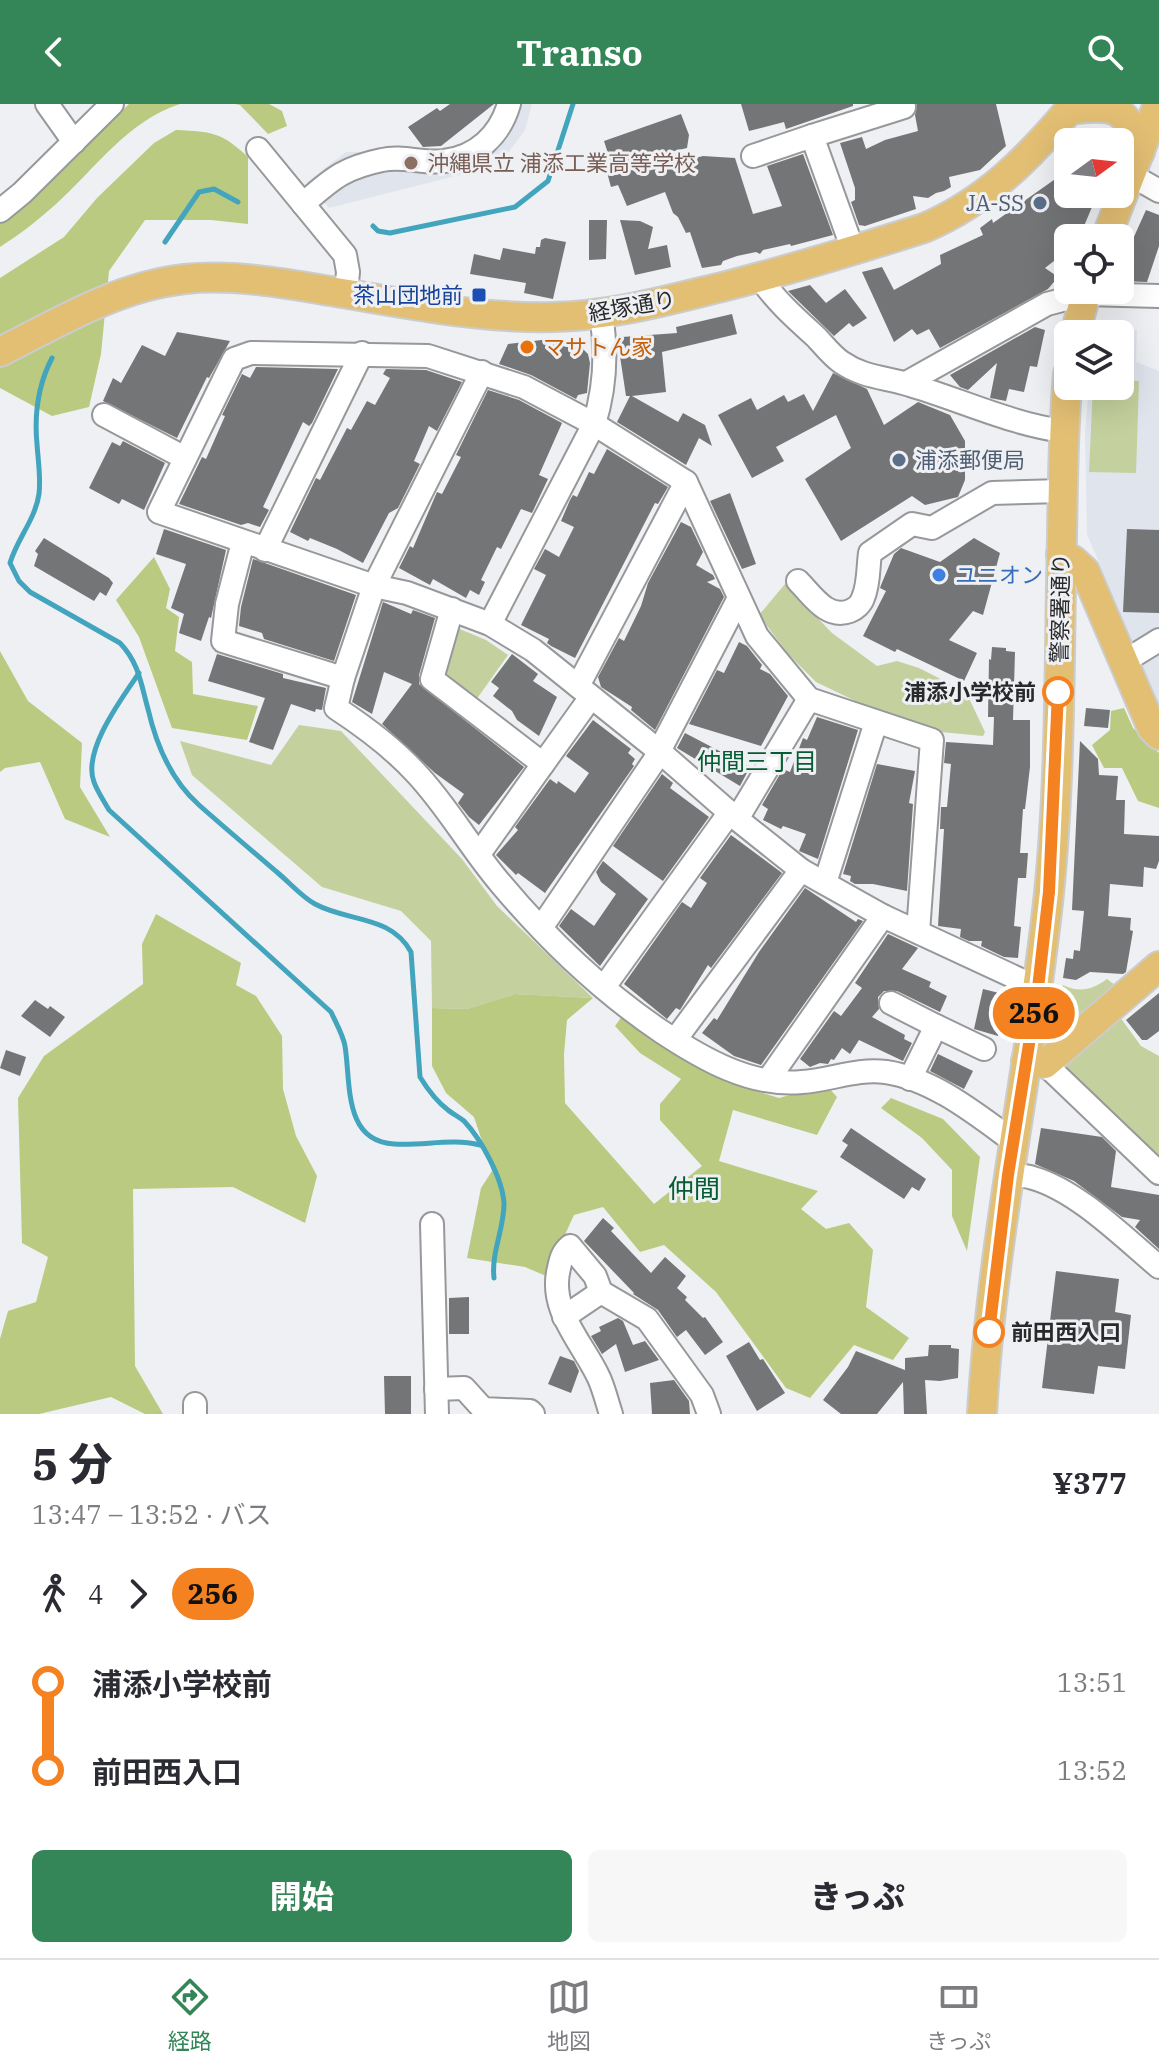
<!DOCTYPE html>
<html lang="ja">
<head>
<meta charset="utf-8">
<style>
	body { margin:0; font-family:"IBM Plex Serif","Noto Sans JP",serif; background:#f7f7f7; color:#2b2b33; height:100vh; display:flex; flex-direction:column; font-size:30px; white-space:nowrap }
	* { box-sizing:border-box; margin:0 }
	p { font-size:26px; color:#7c7c81 }
	.icon { flex:none; width:44px; height:44px; fill:none; stroke:currentColor; stroke-width:2; stroke-linecap:round; stroke-linejoin:round }
	.map { position:relative; height:1310px; overflow:hidden }
	.panel { display:flex; flex-direction:column; background:#fff; flex:1 }
	.panel>* { flex:none }
	.badge { padding:0 16px; border-radius:26px; font-size:28px; line-height:52px }
	.needle { width:52px; rotate:75deg }
	.buttons { position:absolute; left:1054px; top:24px; display:grid; gap:16px }
	.buttons a { display:grid; place-items:center; width:80px; height:80px; border-radius:12px; background:#fff; box-shadow:0 8px 32px #0002; font-size:40px }
	.map>.badge { position:absolute; translate:-50% -50%; box-shadow:0 0 0 4px #fff }
	.legs { display:flex; align-items:center; gap:12px; height:88px; padding:0 32px; font-size:26px }
	.legs p { margin-inline-start:auto }
	.headline { display:flex; align-items:center; justify-content:space-between; height:136px; padding:0 32px }
	h1 { font-size:44px; font-weight:800; line-height:60px }
	.button { display:flex; gap:16px; margin-top:auto; padding:16px 32px }
	.button a { flex:1; height:92px; border-radius:12px; background:#348557; color:#fff; font-size:32px; font-weight:800; line-height:92px; text-align:center }
	.button a+a { background:#f7f7f7; color:#2b2b33 }
	ul { padding:0 32px; list-style:none }
	li { display:flex; align-items:center; gap:28px; height:88px; font-size:30px }
	li i { display:grid; place-items:center; width:12px; height:100%; margin:0 10px; background:currentColor }
	li i::after { content:''; width:20px; height:20px; margin:-10px; border:6px solid; border-radius:50%; background:#fff }
	li p { margin-inline-start:auto }
	li:first-child i { background:linear-gradient(#0000 50%,currentColor 0) }
	li:last-child i { background:linear-gradient(currentColor 50%,#0000 0) }
	header { display:flex; justify-content:space-between; align-items:center; height:104px; padding:0 32px; background:#348557; color:#fff; font-size:36px; font-weight:800 }
	.tabs { display:flex; justify-content:space-around; align-items:center; height:112px; border-top:2px solid #e1e1e2; background:#fff; font-size:22px; color:#7c7c81 }
	.tabs a { display:grid; justify-items:center; gap:4px }
	.tabs .selected { color:#348557 }
	.map>svg:first-child { display:block }
	.built { fill:#dfe4ed }
	.green { fill:#c4d09d }
	.forest { fill:#baca81 }
	.lines { fill:none; stroke-linecap:round; stroke-linejoin:round }
	.stream { stroke:#43a4be; stroke-width:5 }
	.building { fill:#747577 }
	.minor-casing { stroke:#97989a; stroke-width:26 }
	.major-casing { stroke:#cbcccc; stroke-width:32 }
	.minor { stroke:#fff; stroke-width:22 }
	.major { stroke:#e3bf74; stroke-width:28 }
	.line-1-casing { stroke:#fff; stroke-width:18 }
	.line-1 { stroke:#f58220; stroke-width:12 }
	.education-dot { fill:#8d6e63; stroke:#eff0f3; stroke-width:3 }
	.service-dot { fill:#5c6f8a; stroke:#eff0f3; stroke-width:3 }
	.transit-dot { fill:#1a4fb4; stroke:#eff0f3; stroke-width:3 }
	.food-dot { fill:#e8710a; stroke:#eff0f3; stroke-width:3 }
	.shop-dot { fill:#3f7fe0; stroke:#eff0f3; stroke-width:3 }
	.stop-1-dot { fill:#fff; stroke:#f58220; stroke-width:4 }
	.labels { text-anchor:middle; stroke-width:6; stroke-linejoin:round; paint-order:stroke }
	.education-label { font-size:22px; fill:#785e54; stroke:#eff0f3; text-anchor:start }
	.service-label { font-size:22px; fill:#4e5e75; stroke:#eff0f3; text-anchor:end }
	.transit-label { font-size:22px; fill:#164399; stroke:#eff0f3; text-anchor:end }
	.street-label { font-size:22px; fill:#28292a; stroke:#eff0f3 }
	.food-label { font-size:22px; fill:#c56008; stroke:#eff0f3; text-anchor:start }
	.shop-label { font-size:22px; fill:#366cbe; stroke:#eff0f3; text-anchor:start }
	.stop-label { font-size:22px; font-weight:bold; fill:#28292a; stroke:#eff0f3; text-anchor:end }
	.neighbourhood-label { font-size:24px; fill:#065c33; stroke:#eff0f3 }
	.quarter-label { font-size:26px; fill:#065c33; stroke:#eff0f3 }
</style>
</head>
<body>
<header><svg class="icon" aria-label="back" viewBox="0 0 24 24"><path d="M15 5l-7 7 7 7"/></svg>Transo<svg class="icon" aria-label="search" viewBox="0 0 24 24"><circle cx="10" cy="10" r="6"/><path d="M15 15l6 6"/></svg></header>
<div class="map">
<svg width="1159" height="1310" viewBox="0 0 1159 1310">
	<rect width="100%" height="100%" fill="#eff0f3"/>
	<g class="built">
		<path d="M495,0H532L525,26L507,50L475,67L329,104L307,78L346,48L447,47L478,33L491,13Z"/>
		<path d="M1102,221L1137,226L1136,258L1159,267V601L1150,587L1141,558L1087,430L1085,329L1089,282H1120V230H1100Z"/>
	</g>
	<g class="green">
		<path d="M1120,276L1139,277L1136,369L1089,368L1093,282H1120Z"/>
		<path d="M785,480L832,529L877,562L897,557L919,564L966,588L985,628L983,632L941,628L874,606L816,578L788,550L759,511Z"/>
		<path d="M455,523L486,536L508,551L476,596L443,572Z"/>
		<path d="M299,621L341,627L462,755L497,802L593,894L515,890L467,905L432,904L431,837L401,807L322,783L192,671L180,637L271,661Z"/>
		<path d="M1107,875L1123,887L1109,898L1141,942L1159,952V1059L1061,964L1053,944L1063,881C1080,889 1092,886 1107,875Z"/>
	</g>
	<g class="forest">
		<path d="M129,0H180C127,17 95,65 55,101C38,116 19,131 0,143V120L31,97Z"/>
		<path d="M235,0H269L282,7L287,22L268,30L240,1Z"/>
		<path d="M176,26C213,28 221,28 248,53V120L211,116H145L109,167L101,250L89,303L52,312L0,284V174L64,133L97,94L154,39Z"/>
		<path d="M154,453L170,485L166,504L179,513L175,547L192,558L193,590L258,602L247,636L172,624L139,533L116,496Z"/>
		<path d="M0,547L28,597L82,639L80,683L110,733L65,715L40,658L5,664L0,668Z"/>
		<path d="M1124,604L1133,624L1159,649V704L1138,697L1122,664H1104L1092,641L1110,626L1111,607Z"/>
		<path d="M156,810L241,859L236,881L256,892L282,932L283,985L296,1032L317,1072L305,1119L233,1083L133,1085L135,1262L163,1310H145L111,1293L39,1310H0V1235L8,1207L36,1198L48,1153L22,1139L18,994L44,952L143,880L142,840Z"/>
		<path d="M515,890L593,894L567,916L564,950L565,999L654,1100L702,1062L660,1016V1000L681,975L640,949L615,922L623,911L726,978L779,994L826,981L837,993L817,1031L733,1006L719,1057L818,1087L801,1105L826,1125L849,1119L873,1146L866,1203L909,1234L893,1256L854,1241L810,1294L786,1284L716,1188L664,1141L640,1148L603,1103L574,1111L546,1172L525,1163L467,1154L481,1084L492,1067L474,1013L446,989L432,962V904L467,905Z"/>
		<path d="M891,994L943,1015L980,1053L967,1147L952,1112V1066L922,1034L881,1004Z"/>
	</g>
	<g class="lines">
		<g class="stream">
			<path d="M373,122L378,127L390,129L515,103L548,77L573,0"/>
			<path d="M165,138L199,88L214,85L238,98"/>
			<path d="M52,254C38,281 34,309 37,340C38,356 41,374 39,390C35,416 17,435 10,459L19,477L30,488L120,539C139,559 141,580 148,605C156,640 172,677 199,701C225,724 251,746 278,769C290,779 302,793 315,800C348,818 391,811 411,848L420,973C428,986 436,997 448,1006C453,1010 459,1013 464,1017C481,1035 503,1075 504,1100C504,1125 491,1149 494,1174"/>
			<path d="M139,569C122,594 82,647 94,678C97,687 104,697 109,706L331,908C336,919 343,931 345,942C351,979 343,1037 394,1040C424,1042 451,1034 480,1041"/>
		</g>
	</g>
	<g class="building">
		<path d="M450,0H494L441,42L423,43L408,23L437,4L440,7Z"/>
		<path d="M741,0H853V2L786,25L784,18L749,27Z"/>
		<path d="M917,0H996L1006,42L980,66L949,73L951,83L944,87L936,89L928,94L913,92L916,105L865,122L859,121L851,98L855,96V84L840,39L862,33L866,45L885,36L918,27L915,11Z"/>
		<path d="M681,10L689,31L687,44L666,49L685,51L684,57L703,52L735,54L753,110L782,102L767,62L803,50L833,131L791,142L790,140L763,146L760,150L756,148L737,152L723,157L721,161L702,164L690,128L686,129L678,113L673,109L665,88L627,102L618,81L611,83L605,61L611,59L604,37Z"/>
		<path d="M1068,66V93L1092,103L1079,134H1068V146L1045,164L1058,173L1048,185L940,244L929,225L917,231L912,225L894,238L862,168L882,163L894,186L941,160L940,151L983,131L980,124L992,115L993,119Z"/>
		<path d="M1146,106L1159,111V142L1147,178L1120,177V164Z"/>
		<path d="M589,116H607L606,155L589,156Z"/>
		<path d="M620,116L640,117L653,123L648,145L667,141L671,163L635,171Z"/>
		<path d="M545,134L566,138L553,195L524,189L526,179L470,170L474,150L500,156L503,144L535,150L536,143H540L541,136Z"/>
		<path d="M810,181L826,199L845,185L867,214L853,223L849,219L834,232L788,187Z"/>
		<path d="M732,210L737,230L662,248L666,288L632,292L678,318L683,309L705,321L712,342L699,334L686,361L617,318L630,292H626L618,239L622,233L677,229L676,223Z"/>
		<path d="M1035,223L1045,226L1037,263L1030,262L1024,288L1009,285L1006,297L990,294L997,259L968,286L960,283L950,271Z"/>
		<path d="M177,228L230,237L209,274L207,273L177,334L103,297L113,274L121,279L142,241L165,252Z"/>
		<path d="M550,235L577,239L588,250L590,259L587,289L578,291L576,295L531,271L499,260L508,240Z"/>
		<path d="M256,263L338,265L312,319L309,322L303,318L263,403L269,406L260,423L248,419L241,421L179,400L202,353L206,355L225,312L222,311L242,270L250,274Z"/>
		<path d="M386,265L426,266L462,278L437,327L429,322L414,357L420,360L398,404L389,409L363,459L337,445L310,434L308,437L290,428L316,374L320,376L347,324L351,326L367,297L375,301L390,274L383,270Z"/>
		<path d="M833,269L867,285L884,321L918,298L950,311L965,337V376L958,393L925,401L912,392L841,437L805,375L851,344L836,311L776,343L784,357L752,374L718,311L751,294L757,306L784,291L788,298L804,290L813,307Z"/>
		<path d="M488,286L519,296L562,319L539,371L548,375L532,409L521,405L501,445L497,443L481,476L485,478L479,491L470,486L466,494L433,475L430,481L399,464L410,442L413,444L437,388L442,390L461,353L456,351Z"/>
		<path d="M123,337L165,359L144,406L122,395L119,400L89,384L112,338L120,342Z"/>
		<path d="M607,345L668,383L658,400L655,399L575,554L551,542L547,539L549,535L521,521L546,471L534,465L545,445L559,453L574,423L561,417L570,396L573,391L577,393L589,368L594,370Z"/>
		<path d="M730,389L756,460L742,465L710,397Z"/>
		<path d="M681,418L691,423L703,448L696,461L713,471L715,475L707,478L720,485L724,493L655,626L631,606L632,603L601,583L598,573L619,534L624,537L641,502L648,479Z"/>
		<path d="M164,425L226,446L211,514L209,513L201,537L179,529L184,510L171,504L186,460L156,450Z"/>
		<path d="M1127,425L1159,426V509L1123,508Z"/>
		<path d="M44,434L109,474L113,479L106,492L100,488L94,497L34,462L38,450L35,447Z"/>
		<path d="M974,434L1000,449L983,511L973,507L949,536L977,549L964,577L897,545L895,548L863,532L886,487L880,484L881,481L894,450L901,444L940,458Z"/>
		<path d="M253,455L356,491L334,557L264,535L262,529L239,522L241,503Z"/>
		<path d="M383,498L411,510L413,506L435,514L419,571V580L524,663L479,721L469,713L458,699L464,690L435,669L382,620L412,580L384,568L372,610L352,598Z"/>
		<path d="M739,538L747,542L762,561L760,565L770,570L788,592L761,642L689,620L717,566L724,569Z"/>
		<path d="M992,543L1006,544V547L1015,548L1013,616H1030V663L1025,705H1023L1020,749H1028L1026,774H1018L1014,822L1021,823L1018,854L1004,853L981,842L982,837H969L960,833L961,825L938,822L944,725H940L941,703H947L951,660L944,659L946,638L993,641L994,613H988L989,555L991,556Z"/>
		<path d="M217,550L283,570V574L326,584L322,606L316,605L315,608L291,600L273,646L249,638L265,594L208,577Z"/>
		<path d="M512,550L538,570L533,577L557,593L539,632L517,616L512,607L493,592L499,584L491,578Z"/>
		<path d="M1086,604L1110,606L1108,624L1084,622Z"/>
		<path d="M817,613L858,626L818,755L799,747L806,730L783,722L781,725L763,716L768,705L762,701L783,665L790,668L803,634L807,636Z"/>
		<path d="M593,616L631,645L628,649L635,655L632,660L634,662L545,789L518,769L516,771L496,751L518,726L515,723L550,675L557,680L558,677L575,689L589,669L566,652Z"/>
		<path d="M685,629L750,663L740,682L677,644Z"/>
		<path d="M1080,637L1098,655L1099,671L1118,672L1116,696H1125L1124,730L1159,732V757L1156,765L1144,763L1143,783L1110,780L1108,812L1131,814L1130,826L1133,827L1126,868L1123,870L1090,868L1076,876L1063,874L1066,854L1073,855L1074,846L1080,847L1084,807L1072,806Z"/>
		<path d="M877,660L915,667L909,699L913,700L907,787L873,780H855L850,777L851,772L843,770Z"/>
		<path d="M662,670L673,679L670,684L709,713L663,777L613,742Z"/>
		<path d="M731,731L782,769L711,864L708,861L680,906L676,904L667,915L624,880L682,798L691,804L707,779L700,774Z"/>
		<path d="M603,757L648,795L600,862L559,822L571,805L594,822L616,790L601,778L596,768Z"/>
		<path d="M805,784L856,818L858,815L863,817L761,961L734,952L702,929L714,914L717,916L759,848Z"/>
		<path d="M888,830L918,844L902,865L931,878L929,883L947,892L940,908L897,887H884L878,893L879,905L872,913L905,931L904,935L912,939L903,957L859,936L850,950L842,944L834,956L831,955L828,960L820,959L810,963L800,955L834,907L841,912L862,884L855,879Z"/>
		<path d="M983,885L1007,891L998,932L974,925Z"/>
		<path d="M1159,889V927L1147,936H1142L1126,916Z"/>
		<path d="M35,896L48,905L50,902L65,913L50,933L21,912Z"/>
		<path d="M6,946L26,953L20,972L0,964Z"/>
		<path d="M938,950L973,967L964,985L930,967Z"/>
		<path d="M851,1024L926,1075L919,1087L912,1083L904,1095L840,1053L848,1041L842,1037Z"/>
		<path d="M1041,1024L1102,1033L1116,1047L1111,1083L1159,1091V1145L1135,1123L1140,1116L1122,1113L1074,1077L1035,1060Z"/>
		<path d="M603,1114L614,1124L611,1127L651,1169L665,1153L686,1172L677,1184L687,1193L685,1196L703,1214L705,1213L723,1238L705,1251L686,1226L677,1233L658,1206L633,1190L634,1189L584,1137Z"/>
		<path d="M1056,1167L1119,1175L1115,1208L1131,1211L1125,1265L1098,1262L1094,1290L1042,1284Z"/>
		<path d="M469,1193V1230H449V1194Z"/>
		<path d="M618,1214L623,1217L633,1241L645,1237L659,1256L625,1268L616,1240L602,1250L591,1232L601,1227L599,1223Z"/>
		<path d="M749,1238L760,1256L763,1255L785,1289L757,1307L726,1252Z"/>
		<path d="M929,1241H951V1244L959,1245L958,1274L940,1277L925,1276L927,1310H904L903,1278L877,1310H841L823,1296L848,1263L856,1247L905,1266V1254L928,1252Z"/>
		<path d="M560,1252L574,1257L579,1267L571,1289L548,1280Z"/>
		<path d="M384,1272H411V1310H385Z"/>
		<path d="M674,1276L689,1297L690,1310H652L650,1279Z"/>
	</g>
	<g class="lines">
		<g class="minor-casing">
			<g id="minor">
				<path d="M47,0L74,38"/>
				<path d="M258,45L345,151L348,168L346,189"/>
				<path d="M753,52L812,32"/>
				<path d="M1131,71L1159,87"/>
				<path d="M303,100C332,75 343,64 382,56C402,51 424,60 444,57C477,53 500,31 509,0"/>
				<path d="M0,107L22,89L112,0"/>
				<path d="M853,146L812,32L904,3L903,0"/>
				<path d="M760,174C775,196 795,214 815,232C823,240 831,251 841,258C864,274 886,273 910,281C961,296 1011,320 1063,327"/>
				<path d="M906,279L1047,200L1085,190L1159,192"/>
				<path d="M104,311L185,354"/>
				<path d="M243,438L227,500L223,537L343,574L336,604C365,623 393,644 416,669C448,703 471,745 501,780C548,836 601,887 662,928C703,955 751,983 802,978C831,976 857,964 886,968C933,975 976,1010 1013,1037"/>
				<path d="M265,446L362,249"/>
				<path d="M798,477C812,491 827,516 850,507C855,505 861,500 863,494C869,481 868,463 870,449L912,420L932,424L992,389L1062,387"/>
				<path d="M452,505L432,575L543,660L479,750"/>
				<path d="M490,520L594,320C605,285 607,247 601,210"/>
				<path d="M1125,557L1159,536"/>
				<path d="M343,574L374,482L482,268"/>
				<path d="M578,582L686,378"/>
				<path d="M543,660L591,593"/>
				<path d="M737,715L809,595"/>
				<path d="M825,779L876,618"/>
				<path d="M541,824L654,657L739,494"/>
				<path d="M918,828L932,636L809,595L757,532L686,378L594,320L524,283L428,252L251,249L234,255L159,408L374,482L407,489L490,520L533,546L659,647L737,715L801,766L883,812L1038,884"/>
				<path d="M604,883L730,708"/>
				<path d="M891,899L936,922"/>
				<path d="M675,936L801,766"/>
				<path d="M1045,960L1159,1069"/>
				<path d="M910,975L936,922L984,945"/>
				<path d="M768,976L883,812"/>
				<path d="M1008,1071C1016,1072 1025,1071 1033,1074C1078,1087 1123,1133 1159,1163"/>
				<path d="M432,1120L437,1310"/>
				<path d="M564,1213L601,1188"/>
				<path d="M436,1285L464,1284L483,1305L530,1307L533,1310"/>
				<path d="M195,1310V1300"/>
				<path d="M611,1310C607,1298 604,1285 599,1274C583,1239 548,1206 559,1164C561,1155 562,1149 570,1142L595,1172L601,1188L647,1215L702,1291L709,1310"/>
			</g>
		</g>
		<g class="major-casing">
			<g id="major">
				<path d="M1069,6C1115,0 1127,2 1140,48"/>
				<path d="M1106,134L1158,0"/>
				<path d="M1075,230L1087,186"/>
				<path d="M0,248C59,218 119,182 185,175C233,170 283,179 330,187C404,199 478,215 553,213C613,212 668,196 726,182C793,165 858,145 924,124C986,98 1031,52 1074,0"/>
				<path d="M1061,450L1073,456L1085,467L1152,624L1159,631"/>
				<path d="M1026,957L1045,960L1159,862"/>
				<path d="M982,1310C992,1135 1031,963 1049,789C1061,671 1059,551 1062,433C1063,378 1063,324 1068,270"/>
			</g>
		</g>
		<use href="#minor" class="minor"/>
		<use href="#major" class="major"/>
	</g>
	<g class="lines">
		<g class="line-1-casing">
			<path id="line-1" d="M989,1228L1008,1071L1038,884L1049,788L1058,588"/>
		</g>
		<use href="#line-1" class="line-1"/>
	</g>
	<circle class="education-dot" cx="411" cy="59" r="8"/>
	<g class="service-dot">
		<circle cx="1040" cy="99" r="8"/>
		<circle cx="899" cy="356" r="8"/>
	</g>
	<rect class="transit-dot" x="471" y="183" width="16" height="16" rx="4"/>
	<circle class="food-dot" cx="527" cy="243" r="8"/>
	<circle class="shop-dot" cx="939" cy="471" r="8"/>
	<g class="stop-1-dot">
		<circle cx="1058" cy="588" r="14"/>
		<circle cx="989" cy="1228" r="14"/>
	</g>
	<g class="labels">
		<g class="education-label">
			<text x="427" y="67">沖縄県立 浦添工業高等学校</text>
		</g>
		<g class="service-label">
			<text x="1024" y="107">JA-SS</text>
			<text x="915" y="364" text-anchor="start">浦添郵便局</text>
		</g>
		<g class="transit-label">
			<text x="463" y="199">茶山団地前</text>
		</g>
		<g class="street-label">
			<text transform="translate(632 202) rotate(-10)" y="8">経塚通り</text>
			<text transform="translate(1060 504) rotate(-89)" y="8">警察署通り</text>
		</g>
		<g class="food-label">
			<text x="543" y="251">マサトん家</text>
		</g>
		<g class="shop-label">
			<text x="955" y="479">ユニオン</text>
		</g>
		<g class="stop-label">
			<text x="1036" y="596">浦添小学校前</text>
			<text x="1011" y="1236" text-anchor="start">前田西入口</text>
		</g>
		<g class="neighbourhood-label">
			<text x="757" y="666">仲間三丁目</text>
		</g>
		<g class="quarter-label">
			<text x="694" y="1094">仲間</text>
		</g>
	</g>
</svg>
<div class="buttons">
<a><svg class="needle" viewBox="-14 -14 28 28"><path d="M0-13l5 13h-10z" fill="#e53935"/><path d="M0 13l5-13h-10z" fill="#7c7c81"/></svg></a>
<a><svg class="icon" aria-label="locate" viewBox="0 0 24 24"><circle cx="12" cy="12" r="6"/><path d="M12 2v4M12 18v4M2 12h4M18 12h4"/></svg></a>
<a><svg class="icon" aria-label="layers" viewBox="0 0 24 24"><path d="M12 4l9 5-9 5-9-5zM3 14l9 5 9-5"/></svg></a>
</div>
<b class="badge" style="left:1034px;top:909px;background:#f58220;color:#111">256</b>
</div>
<section class="panel">
<div class="headline"><div><h1>5 分</h1><p>13:47 – 13:52 · バス</p></div><b>¥377</b></div>
<div class="legs"><svg class="icon" aria-label="walk" viewBox="0 0 24 24"><circle cx="13" cy="4" r="2"/><path d="M13 8l-2 6 4 7M11 14l-3 7M7 12l3-4h3l4 4"/></svg>4<svg class="icon" aria-label="forward" viewBox="0 0 24 24"><path d="M9 5l7 7-7 7"/></svg><b class="badge" style="background:#f58220;color:#111">256</b></div>
<ul>
<li><i style="color:#f58220"></i><b>浦添小学校前</b><p>13:51</p></li>
<li><i style="color:#f58220"></i><b>前田西入口</b><p>13:52</p></li>
</ul>
<div class="button"><a>開始</a><a>きっぷ</a></div>
</section>
<nav class="tabs">
<a class="selected"><svg class="icon" aria-label="directions" viewBox="0 0 24 24"><path d="M12 3l9 9-9 9-9-9zM9 14v-3h6M13 9l2 2-2 2"/></svg>経路</a>
<a><svg class="icon" aria-label="map" viewBox="0 0 24 24"><path d="M3 6l6-2 6 2 6-2v14l-6 2-6-2-6 2zM9 4v14M15 6v14"/></svg>地図</a>
<a><svg class="icon" aria-label="tickets" viewBox="0 0 24 24"><path d="M3 7h18v10H3zM15 7v10"/></svg>きっぷ</a>
</nav>
</body>
</html>
